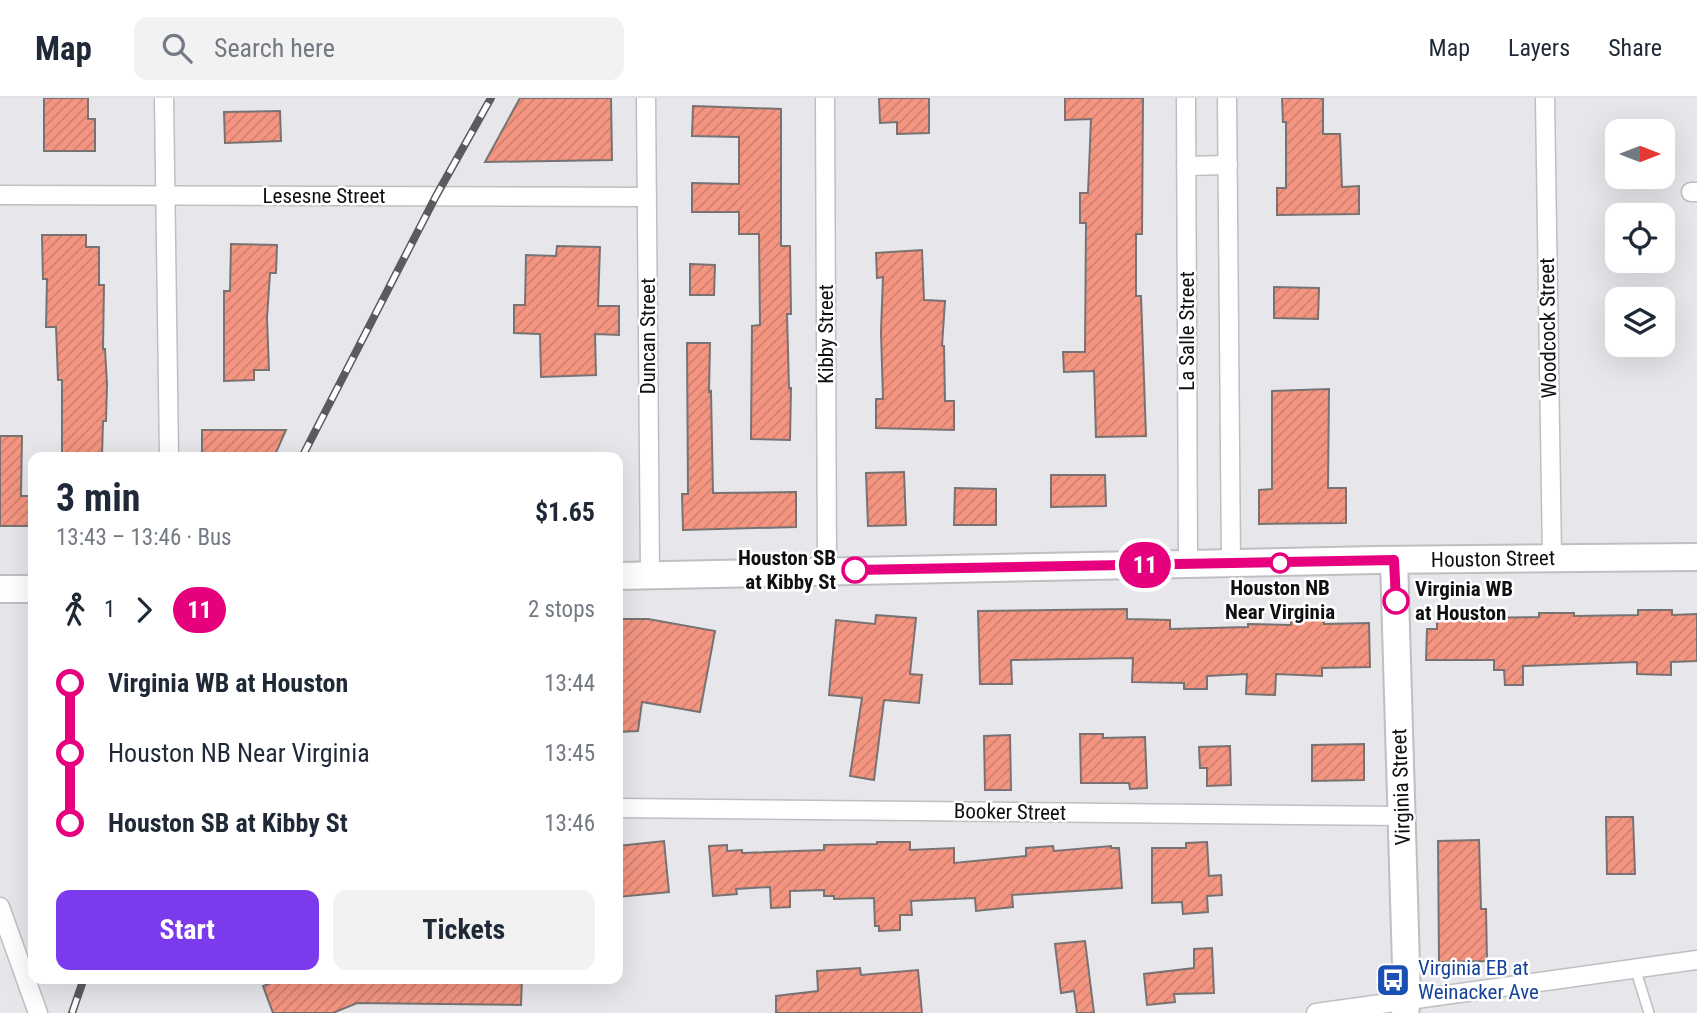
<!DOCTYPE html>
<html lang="en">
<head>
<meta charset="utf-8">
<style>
	body { margin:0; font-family:"Roboto Condensed",sans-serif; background:#f2f2f3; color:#1f2937; height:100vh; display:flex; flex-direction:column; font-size:26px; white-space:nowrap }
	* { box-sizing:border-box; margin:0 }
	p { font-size:23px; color:#747a83 }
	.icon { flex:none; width:38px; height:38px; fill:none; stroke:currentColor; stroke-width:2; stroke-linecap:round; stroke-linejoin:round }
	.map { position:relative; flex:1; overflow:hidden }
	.sheet { position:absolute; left:28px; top:354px; width:595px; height:532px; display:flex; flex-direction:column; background:#fff; border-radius:14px; box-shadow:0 7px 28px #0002 }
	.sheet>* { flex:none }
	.badge { padding:0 14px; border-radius:23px; font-size:24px; line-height:46px }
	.needle { width:46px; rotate:90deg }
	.buttons { position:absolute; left:1605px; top:21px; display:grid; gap:14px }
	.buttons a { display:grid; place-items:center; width:70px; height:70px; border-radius:14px; background:#fff; box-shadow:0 7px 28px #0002; font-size:35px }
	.map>.badge { position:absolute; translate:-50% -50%; box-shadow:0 0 0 4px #fff }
	.legs { display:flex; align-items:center; gap:10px; height:77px; padding:0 28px; font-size:23px }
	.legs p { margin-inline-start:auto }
	.summary { display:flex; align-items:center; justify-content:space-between; height:119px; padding:0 28px }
	h1 { font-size:38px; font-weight:700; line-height:52px }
	.primary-button { display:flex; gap:14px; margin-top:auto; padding:14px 28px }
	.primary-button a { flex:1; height:80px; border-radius:14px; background:#7c3aed; color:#fff; font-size:28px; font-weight:700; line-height:80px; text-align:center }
	.primary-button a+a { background:#f2f2f3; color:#1f2937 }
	ul { padding:0 28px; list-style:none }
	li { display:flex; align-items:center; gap:24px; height:70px; font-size:26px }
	li i { display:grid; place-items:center; width:10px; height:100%; margin:0 9px; background:currentColor }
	li i::after { content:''; width:18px; height:18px; margin:-9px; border:5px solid; border-radius:50%; background:#fff }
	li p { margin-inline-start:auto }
	li:first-child i { background:linear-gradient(#0000 50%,currentColor 0) }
	li:last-child i { background:linear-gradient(currentColor 50%,#0000 0) }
	header { display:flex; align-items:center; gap:42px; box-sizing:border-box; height:98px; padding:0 35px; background:#fff; border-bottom:2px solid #e0e1e3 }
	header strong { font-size:33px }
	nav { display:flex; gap:38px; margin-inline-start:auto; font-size:24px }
	.search { width:490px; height:63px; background:#f2f2f3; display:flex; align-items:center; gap:18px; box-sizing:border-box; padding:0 24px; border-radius:14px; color:#747a83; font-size:26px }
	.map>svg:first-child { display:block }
	.building { fill:url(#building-hatch); stroke:#787372; stroke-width:2 }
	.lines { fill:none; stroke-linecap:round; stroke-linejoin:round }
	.lane-casing { stroke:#bfbec2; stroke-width:12 }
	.street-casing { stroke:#bfbec2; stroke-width:21 }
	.secondary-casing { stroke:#bfbec2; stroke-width:30 }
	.lane { stroke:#fff; stroke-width:9 }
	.street { stroke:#fff; stroke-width:18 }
	.secondary { stroke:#fff; stroke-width:26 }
	.rail-casing { stroke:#5b5a5d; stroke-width:8 }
	.rail { stroke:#fff; stroke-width:5; stroke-dasharray:16; stroke-linecap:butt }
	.line-1-casing { stroke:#fff; stroke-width:16 }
	.line-1 { stroke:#e6007e; stroke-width:10 }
	.stop-1-dot { fill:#fff; stroke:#e6007e; stroke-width:3.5 }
	.labels { text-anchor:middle; stroke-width:5; stroke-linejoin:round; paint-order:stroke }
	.street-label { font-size:21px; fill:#100f11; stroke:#fff }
	.stop-label { font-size:21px; font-weight:bold; fill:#100f11; stroke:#fff; text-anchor:end }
	.transit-label { font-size:21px; fill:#164399; stroke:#fff; text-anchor:start }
</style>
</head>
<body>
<header>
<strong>Map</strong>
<div class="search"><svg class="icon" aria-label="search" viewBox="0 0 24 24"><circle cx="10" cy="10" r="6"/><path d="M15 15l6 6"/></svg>Search here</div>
<nav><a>Map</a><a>Layers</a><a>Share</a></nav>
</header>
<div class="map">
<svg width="1697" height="915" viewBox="0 0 1697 915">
	<defs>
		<pattern id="building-hatch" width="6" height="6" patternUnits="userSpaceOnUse" patternTransform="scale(1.75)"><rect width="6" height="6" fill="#f49581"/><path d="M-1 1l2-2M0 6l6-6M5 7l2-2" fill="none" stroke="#d07f6e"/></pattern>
	</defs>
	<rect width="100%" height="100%" fill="#e7e6eb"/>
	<g class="building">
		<path d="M44,0H88V21H95V53H44Z"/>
		<path d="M520,0H611L612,62L485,64Z"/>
		<path d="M879,0H929V35L897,36V24L880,25Z"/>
		<path d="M1065,0H1143L1142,136H1136V198H1141L1146,338L1096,339L1094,273L1064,274L1063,254H1085L1086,125H1080V95H1088L1091,21L1065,22Z"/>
		<path d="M1282,0H1323V36H1340L1342,89L1359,88V116L1277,117V90H1286V24H1283Z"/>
		<path d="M693,8L781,11V148H790L791,216H787L789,290H791L790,342L751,341L752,228L760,227L759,136H739V114H692V85L739,86V39L692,38Z"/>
		<path d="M280,13L281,43L225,45L224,14Z"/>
		<path d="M42,137H86V149H99V187H104L103,251H105L107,286L106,323H103L102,359H62V282H58L56,229H46L47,181H43Z"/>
		<path d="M231,146L277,147L276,175H270L267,220L269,272H254V282L224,283V193H230Z"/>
		<path d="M557,148L600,149L598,208H619V237L595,236L596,277L541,279L540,236L514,235V207H525L526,157L556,158Z"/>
		<path d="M922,152L924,202L945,203L942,248H944L945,303H954V332L876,330V301H883L881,234L883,179L877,180L876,155Z"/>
		<path d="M690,166L715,167L714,197H690Z"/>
		<path d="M1274,189L1319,190L1318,221L1274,220Z"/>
		<path d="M687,245H710L709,294L711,293L713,395L796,394V429L683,432L682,396H688Z"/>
		<path d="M1329,291L1328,390H1346V425L1259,426V392L1272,391V293Z"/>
		<path d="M202,332H286L274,359H202Z"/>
		<path d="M0,338H22L21,398H30V428H0Z"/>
		<path d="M904,374L906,427L868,428L866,375Z"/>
		<path d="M1051,377H1105L1106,408L1051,409Z"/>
		<path d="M955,390L996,391V427H954Z"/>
		<path d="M1127,511V521L1170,522V531L1248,529V526L1291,527V519L1324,520V526L1369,525L1370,569L1322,570V578L1276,576L1275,597L1246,596L1247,576L1207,578V591H1184V585L1132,584L1133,560L1011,562L1012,586H980L978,513Z"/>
		<path d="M1638,512H1672V517L1697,516V563L1671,564V577L1637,576V564L1523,568V587H1505L1504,572H1494V562H1426L1427,531H1437V517H1475V520L1539,519V515H1574V518L1638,517Z"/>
		<path d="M876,517L916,520L910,576L922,577L919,605L884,602L874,682L850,678L862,600L829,597L836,522L875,526Z"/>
		<path d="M618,521H648L715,533L700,614L642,604L638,633L618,634Z"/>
		<path d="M1080,636H1103V640L1145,639L1147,690L1130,691L1129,685H1081Z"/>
		<path d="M1010,637L1011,692H985L984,638Z"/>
		<path d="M1364,646V682L1312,683V647Z"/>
		<path d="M1230,648L1231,687L1207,688V670H1200L1199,649Z"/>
		<path d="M1606,719H1633L1635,776H1607Z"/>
		<path d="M1479,742L1481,811H1486L1487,863L1439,864L1438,743Z"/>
		<path d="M664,743L669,794L618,799V748Z"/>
		<path d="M877,744H910V752L954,750V765L1026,758V750L1053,748L1054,753L1111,748V750H1119L1122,790L1012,797L1013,809L976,813L975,800L911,803L912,817H900V832L879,833V828H875L874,800L834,801V798H824V792L790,793V809L771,810L770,789L736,791L737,796L713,798L709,748L727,747V753L742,752V755L824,752V747L877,746Z"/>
		<path d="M1207,744L1209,778L1221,777L1222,797L1207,798L1208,814L1183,816L1182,804L1152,805V750H1186V745Z"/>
		<path d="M1085,843L1094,915H1077L1074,893L1061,895L1055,846Z"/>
		<path d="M1212,850L1214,895L1174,896L1175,904L1147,907L1144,876L1194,870V851Z"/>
		<path d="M860,870L861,877L918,872L922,915H776V898L818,893L817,873Z"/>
		<path d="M283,880H522L521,907L357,905L333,915H273L263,888Z"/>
	</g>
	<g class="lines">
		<g class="lane-casing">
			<path id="lane" d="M1635,870L1649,915"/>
		</g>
		<g class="street-casing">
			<g id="street">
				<path d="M164,0L169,359"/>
				<path d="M646,0L650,477"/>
				<path d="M825,0L827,472"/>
				<path d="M1186,0L1188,466"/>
				<path d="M1227,0L1231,466"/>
				<path d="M1545,0L1552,461"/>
				<path d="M1186,68L1228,67"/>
				<path d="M1691,94H1697"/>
				<path d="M0,97L647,99"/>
				<path d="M618,710L1402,718"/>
				<path d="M0,809L38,915"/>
				<path d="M1316,915L1697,862"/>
			</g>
		</g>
		<g class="secondary-casing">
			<g id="secondary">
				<path d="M1394,462L1407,902L1405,915"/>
				<path d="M618,478L1375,462L1697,459"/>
				<path d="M0,491H33"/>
			</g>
		</g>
		<use href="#lane" class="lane"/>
		<use href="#street" class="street"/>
		<use href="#secondary" class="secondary"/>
		<g class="rail-casing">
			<g id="rail">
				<path d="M302,359L436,98L491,0"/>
				<path d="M72,915L84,880"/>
			</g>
		</g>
		<use href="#rail" class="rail"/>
	</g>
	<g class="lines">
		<g class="line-1-casing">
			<path id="line-1" d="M855,472L1394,462L1396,503"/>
		</g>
		<use href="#line-1" class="line-1"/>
	</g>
	<defs>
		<g id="bus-square" transform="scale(1.75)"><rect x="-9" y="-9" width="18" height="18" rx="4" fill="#1a4fb4" stroke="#fff"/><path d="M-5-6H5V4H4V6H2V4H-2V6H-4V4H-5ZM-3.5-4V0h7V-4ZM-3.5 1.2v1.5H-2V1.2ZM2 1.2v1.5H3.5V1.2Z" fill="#fff"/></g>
	</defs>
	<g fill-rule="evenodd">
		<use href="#bus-square" x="1393" y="882"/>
	</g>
	<g class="stop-1-dot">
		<circle cx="1280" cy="465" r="9"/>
		<circle cx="855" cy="472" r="12"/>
		<circle cx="1396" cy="503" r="12"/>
	</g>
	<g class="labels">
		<g class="street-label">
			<text x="324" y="105">Lesesne Street</text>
			<text transform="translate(1548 230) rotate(-91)" y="7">Woodcock Street</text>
			<text transform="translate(1187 233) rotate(-90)" y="7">La Salle Street</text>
			<text transform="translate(826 236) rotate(-90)" y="7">Kibby Street</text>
			<text transform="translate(648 238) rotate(-90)" y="7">Duncan Street</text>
			<text transform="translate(1493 461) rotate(-1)" y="7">Houston Street</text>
			<text transform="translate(1401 689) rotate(-92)" y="7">Virginia Street</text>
			<text transform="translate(1010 714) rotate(1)" y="7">Booker Street</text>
		</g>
		<g class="stop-label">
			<text x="836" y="467">Houston SB<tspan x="836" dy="24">at Kibby St</tspan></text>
			<text x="1280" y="497" text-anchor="middle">Houston NB<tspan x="1280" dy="24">Near Virginia</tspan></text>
			<text x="1415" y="498" text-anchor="start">Virginia WB<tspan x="1415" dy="24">at Houston</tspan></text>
		</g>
		<g class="transit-label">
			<text x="1418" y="877">Virginia EB at<tspan x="1418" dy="24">Weinacker Ave</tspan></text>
		</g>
	</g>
</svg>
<div class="buttons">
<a><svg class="needle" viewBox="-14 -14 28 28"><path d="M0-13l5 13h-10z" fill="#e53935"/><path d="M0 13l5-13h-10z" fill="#747a83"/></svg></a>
<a><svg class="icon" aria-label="locate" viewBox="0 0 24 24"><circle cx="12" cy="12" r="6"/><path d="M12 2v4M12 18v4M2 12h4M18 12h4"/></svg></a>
<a><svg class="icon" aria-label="layers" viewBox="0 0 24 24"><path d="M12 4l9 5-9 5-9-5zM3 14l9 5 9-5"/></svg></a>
</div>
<b class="badge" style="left:1145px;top:467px;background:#e6007e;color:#fff">11</b>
<section class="sheet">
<div class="summary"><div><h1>3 min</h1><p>13:43 – 13:46 · Bus</p></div><b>$1.65</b></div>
<div class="legs"><svg class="icon" aria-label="walk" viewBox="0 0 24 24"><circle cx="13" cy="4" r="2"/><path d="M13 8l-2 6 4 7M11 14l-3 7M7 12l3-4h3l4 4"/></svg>1<svg class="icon" aria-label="forward" viewBox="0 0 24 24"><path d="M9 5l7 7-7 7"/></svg><b class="badge" style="background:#e6007e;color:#fff">11</b><p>2 stops</p></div>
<ul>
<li><i style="color:#e6007e"></i><b>Virginia WB at Houston</b><p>13:44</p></li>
<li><i style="color:#e6007e"></i><span>Houston NB Near Virginia</span><p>13:45</p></li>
<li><i style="color:#e6007e"></i><b>Houston SB at Kibby St</b><p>13:46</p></li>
</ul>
<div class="primary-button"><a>Start</a><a>Tickets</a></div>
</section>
</div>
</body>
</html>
